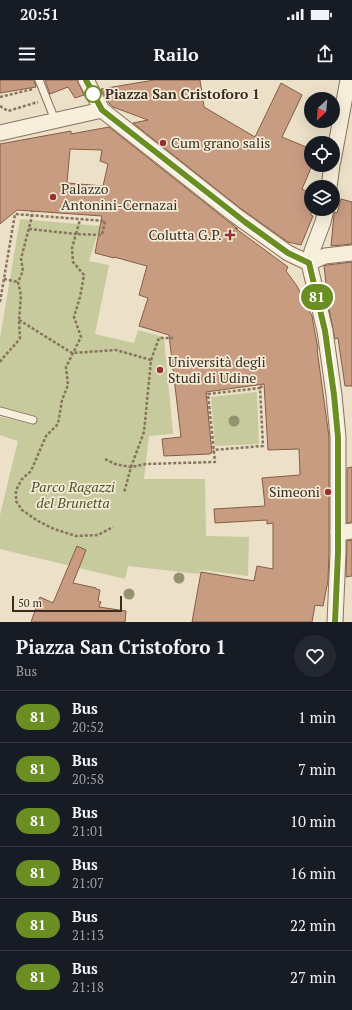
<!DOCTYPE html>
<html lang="en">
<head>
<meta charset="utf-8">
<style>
	body { margin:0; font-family:"PT Serif",serif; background:#242831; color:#f1f3f6; height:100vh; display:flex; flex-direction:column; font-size:15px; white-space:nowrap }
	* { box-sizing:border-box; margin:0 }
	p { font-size:13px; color:#9ea1a6 }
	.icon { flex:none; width:22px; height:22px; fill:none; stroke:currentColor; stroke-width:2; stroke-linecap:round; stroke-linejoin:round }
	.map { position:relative; height:542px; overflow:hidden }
	.sheet { display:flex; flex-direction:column; background:#171b24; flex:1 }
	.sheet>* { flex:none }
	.badge { padding:0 8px; border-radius:13px; font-size:14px; line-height:26px }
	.needle { width:26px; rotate:206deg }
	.fabs { position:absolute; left:304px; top:12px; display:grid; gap:8px }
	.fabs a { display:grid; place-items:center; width:36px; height:36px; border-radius:50%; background:#171b24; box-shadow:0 4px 16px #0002; font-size:20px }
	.scale { position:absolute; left:12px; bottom:10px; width:110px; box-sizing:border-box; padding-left:4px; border:2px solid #392c21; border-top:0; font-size:11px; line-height:14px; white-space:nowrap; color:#392c21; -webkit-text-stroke:3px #f4ebd7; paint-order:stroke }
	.map>.badge { position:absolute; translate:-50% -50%; box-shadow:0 0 0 2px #fff }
	.round { display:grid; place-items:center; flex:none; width:42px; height:42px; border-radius:21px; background:#242831 }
	.summary { display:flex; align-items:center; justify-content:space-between; height:68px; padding:0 16px }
	h1 { font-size:19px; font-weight:800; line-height:30px }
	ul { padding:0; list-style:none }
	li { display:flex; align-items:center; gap:12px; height:52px; padding:0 16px; border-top:1px solid #363941 }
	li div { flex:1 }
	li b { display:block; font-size:15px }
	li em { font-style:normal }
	li .badge { min-width:44px; font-weight:700; text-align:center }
	.status { display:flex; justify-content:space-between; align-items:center; height:28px; padding:0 20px; background:#171b24; direction:ltr }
	.status svg { height:11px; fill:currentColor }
	header { display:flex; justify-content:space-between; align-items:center; height:52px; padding:0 16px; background:#171b24; font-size:18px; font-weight:800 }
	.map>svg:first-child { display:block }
	.green { fill:#c6ca9c }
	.building { fill:#c89c80; stroke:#855d45; fill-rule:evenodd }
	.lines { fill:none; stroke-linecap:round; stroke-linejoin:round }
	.lane-casing { stroke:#87735e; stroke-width:9 }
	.street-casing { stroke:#87735e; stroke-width:17 }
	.path { stroke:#87735e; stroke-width:2.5; stroke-dasharray:3 2; stroke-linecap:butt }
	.lane { stroke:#f7eedb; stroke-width:7 }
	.street { stroke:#f7eedb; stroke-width:15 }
	.tree { fill:#939370 }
	.line-casing { stroke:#fff; stroke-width:9 }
	.line { stroke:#6b8e23; stroke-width:6 }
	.stop-dot { fill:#fff; stroke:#6b8e23; stroke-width:2 }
	.poi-dot { fill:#933134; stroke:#f4ebd7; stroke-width:1.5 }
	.labels { text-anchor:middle; stroke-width:3.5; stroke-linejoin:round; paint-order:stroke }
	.stop-label { font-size:14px; font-weight:bold; fill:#392c21; stroke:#f4ebd7; text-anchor:start }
	.poi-label { font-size:14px; fill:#392c21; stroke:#f4ebd7; text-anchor:start }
	.park-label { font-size:14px; font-style:italic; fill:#4a5428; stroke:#f4ebd7 }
</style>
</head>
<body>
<div class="status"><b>20:51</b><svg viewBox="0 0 49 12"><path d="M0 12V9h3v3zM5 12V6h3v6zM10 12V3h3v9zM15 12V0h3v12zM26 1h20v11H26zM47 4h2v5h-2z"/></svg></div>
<header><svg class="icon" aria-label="menu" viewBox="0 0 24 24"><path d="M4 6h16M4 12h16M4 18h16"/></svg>Railo<svg class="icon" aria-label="share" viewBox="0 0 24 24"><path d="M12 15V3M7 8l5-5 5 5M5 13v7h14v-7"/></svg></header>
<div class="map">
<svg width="352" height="542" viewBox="0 0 352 542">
	<rect width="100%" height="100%" fill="#ece0c8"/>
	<g class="green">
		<path d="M20,139L100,146L89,181L109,185L95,254L134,263L138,250L164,257L173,354L149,356L144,399H205L206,456L249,457L248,496L201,490L199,494L128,486L125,499L0,469V435L18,361L0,355V337L32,344L34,336L0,328V258Z"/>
		<path d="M257,312L259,364L215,366L211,317Z"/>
	</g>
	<g class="building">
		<path d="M0,0H34L36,7L0,13Z"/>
		<path d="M45,0H77L84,15L75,18L68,7L50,14Z"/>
		<path d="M154,0H200L204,27L255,57L281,3L302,15L282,57L311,69V88L302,109L311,114V135L313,136L301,165L288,162L240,128L133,43L148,40L113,27L109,23L101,9Z"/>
		<path d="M109,47L238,149L235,148L288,187L286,191L297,206L312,236L318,269H317L329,357V473L328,501L323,526L315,525L312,542H192L201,492L254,501L257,486L273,489V443L267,444V440L215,443L214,429L265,426L262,398L300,395L299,369L268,370L264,304L206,312L212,373H210V374L164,376L162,359L181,357L169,255L139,246L148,218L139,215L147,186L114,177V178L95,173L102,136L17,130L0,144V64L71,51V54ZM70,69L102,70L100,81L108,84L103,106L67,103Z"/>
		<path d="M341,119L352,122V164L331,166L334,134V132L337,133Z"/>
		<path d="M352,182V306H345L338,258L335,259L329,229L324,186L327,185Z"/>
		<path d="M352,387V442L347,443V388Z"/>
		<path d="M352,460V496L346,497L347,461Z"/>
		<path d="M77,466L86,470L73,503L96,508V509L100,510L98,521L101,522L99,527L126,531L125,542H31L40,517L53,523Z"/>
	</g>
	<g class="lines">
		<g class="lane-casing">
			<g id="lane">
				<path d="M39,0L55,40"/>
				<path d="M0,331L33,340"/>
			</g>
		</g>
		<g class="street-casing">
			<g id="street">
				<path d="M86,0L102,30L235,135L288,173L309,183"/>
				<path d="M0,53L102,30"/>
				<path d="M333,81L348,0"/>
				<path d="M329,107L332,85"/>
				<path d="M326,129L323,142L312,171L309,183L325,251L334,315L338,357V473L335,542"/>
				<path d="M309,183L325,176L352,173"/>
				<path d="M338,453L352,451"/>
			</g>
		</g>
		<g class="path">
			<path d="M0,17L33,9"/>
			<path d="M0,26L8,31L38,22"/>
			<path d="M29,149L76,154L72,168L73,182L84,195L80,217L74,237L81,257L66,287L68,305L62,320L58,344L46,356L31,391L22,399L16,410V421L22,430L38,441L54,449L76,456L98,455L113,447"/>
			<path d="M4,199L18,202"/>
			<path d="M0,222L15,134L105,141L102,155L76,154L80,140"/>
			<path d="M19,240L72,273L116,270L151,280L144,352L131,387L124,413"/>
			<path d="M151,280L159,258H173"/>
			<path d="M0,282C6,273 14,267 20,258L19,240L21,215L18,202L23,191L21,179L31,140L32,131"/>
			<path d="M260,308L264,304"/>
			<path d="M105,379L115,384L131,387L146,384L215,382L208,314L260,308L263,366L213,370"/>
		</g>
		<use href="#lane" class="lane"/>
		<use href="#street" class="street"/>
	</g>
	<g class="tree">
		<circle cx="234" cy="341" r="5.5"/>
		<circle cx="179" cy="498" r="5.5"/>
		<circle cx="129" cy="514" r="5.5"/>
	</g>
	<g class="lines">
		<g class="line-casing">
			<path id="line" d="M86,0L102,30L245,142L288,173L309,183L325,251L334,315L338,357V473L335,542"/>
		</g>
		<use href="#line" class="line"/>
	</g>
	<circle class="stop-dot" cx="93" cy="14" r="8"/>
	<g class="poi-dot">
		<circle cx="163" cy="63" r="4"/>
		<circle cx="53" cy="117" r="4"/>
		<path d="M228 149h4v4h4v4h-4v4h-4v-4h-4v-4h4z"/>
		<circle cx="160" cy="290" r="4"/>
		<circle cx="328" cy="412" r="4"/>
	</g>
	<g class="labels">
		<g class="stop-label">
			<text x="105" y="19">Piazza San Cristoforo 1</text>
		</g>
		<g class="poi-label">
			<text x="171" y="68">Cum grano salis</text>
			<text x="61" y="114">Palazzo<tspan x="61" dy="16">Antonini-Cernazai</tspan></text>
			<text x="222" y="160" text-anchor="end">Colutta G.P.</text>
			<text x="168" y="287">Università degli<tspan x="168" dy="16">Studi di Udine</tspan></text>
			<text x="320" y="417" text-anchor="end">Simeoni</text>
		</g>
		<g class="park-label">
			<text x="73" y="412">Parco Ragazzi<tspan x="73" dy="16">del Brunetta</tspan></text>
		</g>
	</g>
</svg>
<div class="fabs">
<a><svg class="needle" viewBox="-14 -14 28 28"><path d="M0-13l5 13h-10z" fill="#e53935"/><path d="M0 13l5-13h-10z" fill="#9ea1a6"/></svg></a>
<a><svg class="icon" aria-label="locate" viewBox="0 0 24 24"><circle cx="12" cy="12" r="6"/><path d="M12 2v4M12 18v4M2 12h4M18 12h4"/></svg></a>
<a><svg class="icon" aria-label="layers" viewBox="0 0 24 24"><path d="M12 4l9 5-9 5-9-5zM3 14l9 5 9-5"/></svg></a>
</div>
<div class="scale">50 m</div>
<b class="badge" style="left:317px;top:217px;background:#6b8e23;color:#fff">81</b>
</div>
<section class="sheet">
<div class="summary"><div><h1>Piazza San Cristoforo 1</h1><p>Bus</p></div><a class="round"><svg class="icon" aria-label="heart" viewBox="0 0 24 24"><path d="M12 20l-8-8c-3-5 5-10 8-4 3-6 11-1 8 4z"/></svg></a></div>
<ul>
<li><span class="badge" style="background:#6b8e23;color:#fff">81</span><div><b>Bus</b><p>20:52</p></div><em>1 min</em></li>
<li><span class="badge" style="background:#6b8e23;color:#fff">81</span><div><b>Bus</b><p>20:58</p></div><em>7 min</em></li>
<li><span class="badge" style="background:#6b8e23;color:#fff">81</span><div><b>Bus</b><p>21:01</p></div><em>10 min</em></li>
<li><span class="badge" style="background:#6b8e23;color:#fff">81</span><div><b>Bus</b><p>21:07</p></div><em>16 min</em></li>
<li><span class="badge" style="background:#6b8e23;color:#fff">81</span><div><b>Bus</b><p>21:13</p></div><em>22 min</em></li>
<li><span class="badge" style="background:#6b8e23;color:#fff">81</span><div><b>Bus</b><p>21:18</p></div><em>27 min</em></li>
</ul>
</section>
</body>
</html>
